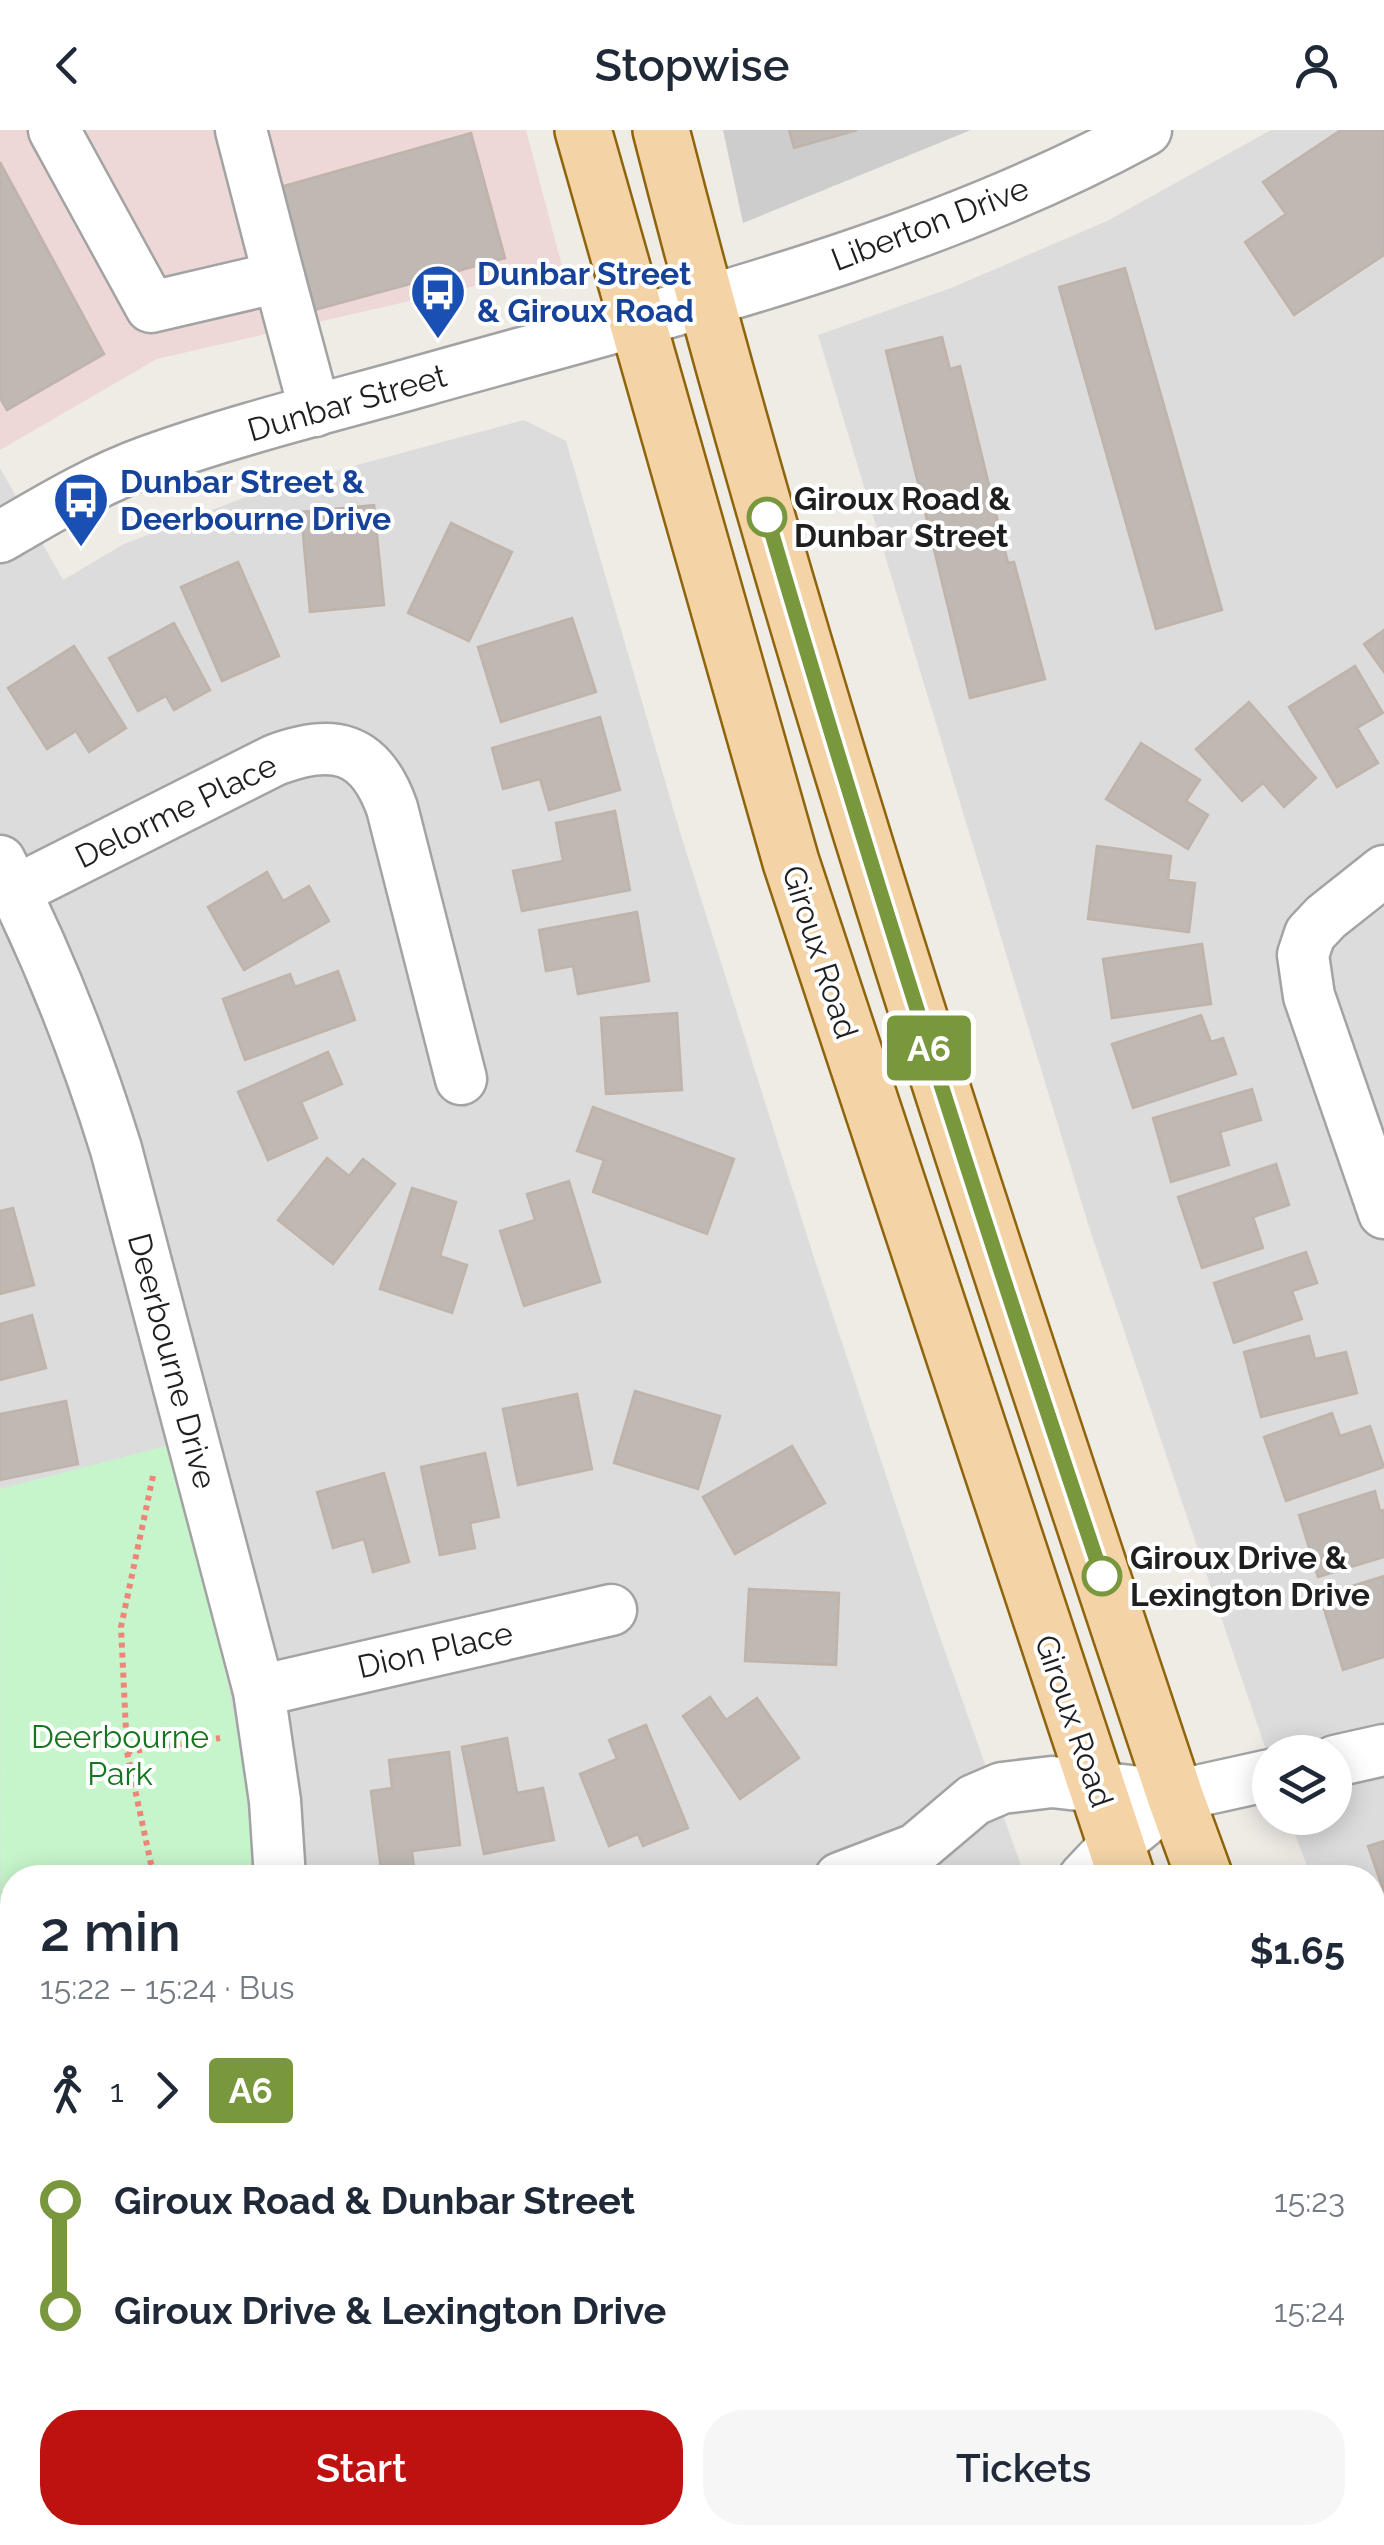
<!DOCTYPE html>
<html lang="en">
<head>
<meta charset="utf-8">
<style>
	body { margin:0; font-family:Raleway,sans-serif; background:#f6f6f7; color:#1f2937; height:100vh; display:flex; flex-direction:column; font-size:38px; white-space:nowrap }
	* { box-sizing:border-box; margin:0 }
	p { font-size:32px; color:#747a83 }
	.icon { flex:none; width:55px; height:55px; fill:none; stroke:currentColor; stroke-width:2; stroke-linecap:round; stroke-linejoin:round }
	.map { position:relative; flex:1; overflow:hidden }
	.panel { position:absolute; left:0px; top:1735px; width:1385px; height:680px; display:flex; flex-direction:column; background:#fff; border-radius:40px 40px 0 0; box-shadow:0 5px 25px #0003 }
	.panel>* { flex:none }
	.badge { padding:0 20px; border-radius:8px; font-size:35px; line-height:65px }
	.controls { position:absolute; left:1252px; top:1605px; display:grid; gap:20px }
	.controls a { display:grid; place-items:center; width:100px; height:100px; border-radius:50%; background:#fff; box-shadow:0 5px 25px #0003; font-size:50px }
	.map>.badge { position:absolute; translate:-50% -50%; box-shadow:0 0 0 5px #fff }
	.legs { display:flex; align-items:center; gap:15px; height:110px; padding:0 40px; font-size:32px }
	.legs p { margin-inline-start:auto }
	.headline { display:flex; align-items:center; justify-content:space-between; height:170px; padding:0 40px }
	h1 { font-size:55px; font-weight:600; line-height:75px }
	.cta { display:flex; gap:20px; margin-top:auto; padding:20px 40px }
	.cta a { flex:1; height:115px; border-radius:40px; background:#be1211; color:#fff; font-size:40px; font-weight:600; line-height:115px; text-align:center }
	.cta a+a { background:#f6f6f7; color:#1f2937 }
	ul { padding:0 40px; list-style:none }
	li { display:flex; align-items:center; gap:35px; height:110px; font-size:38px }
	li i { display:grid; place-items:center; width:15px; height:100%; margin:0 12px; background:currentColor }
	li i::after { content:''; width:25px; height:25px; margin:-12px; border:8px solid; border-radius:50%; background:#fff }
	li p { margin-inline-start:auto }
	li:first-child i { background:linear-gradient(#0000 50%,currentColor 0) }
	li:last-child i { background:linear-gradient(currentColor 50%,#0000 0) }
	header { display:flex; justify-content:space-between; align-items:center; height:130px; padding:0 40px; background:#fff; font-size:45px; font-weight:600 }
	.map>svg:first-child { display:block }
	.residential { fill:#dddcdc }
	.commercial { fill:#eed8d7 }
	.religious { fill:#cdcdcd }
	.park { fill:#c7f5cb }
	.building { fill:#bfb8b3; stroke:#bfb3aa; stroke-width:2.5 }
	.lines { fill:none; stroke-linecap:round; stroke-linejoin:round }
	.minor-casing { stroke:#a3a3a3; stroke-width:55 }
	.major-casing { stroke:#8e640c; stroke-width:60 }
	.path { stroke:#ee8578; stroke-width:6; stroke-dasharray:5 5; stroke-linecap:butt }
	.minor { stroke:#fff; stroke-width:50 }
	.major { stroke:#f4d3a6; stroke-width:55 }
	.line-1-casing { stroke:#fff; stroke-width:22 }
	.line-1 { stroke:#79983d; stroke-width:15 }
	.stop-1-dot { fill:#fff; stroke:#79983d; stroke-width:5 }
	.labels { text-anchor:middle; stroke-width:8; stroke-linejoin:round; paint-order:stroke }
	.street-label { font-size:32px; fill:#1f1f1f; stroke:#fff }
	.transit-label { font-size:32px; font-weight:bold; fill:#164399; stroke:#fff; text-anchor:start }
	.stop-label { font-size:32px; font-weight:bold; fill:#1f1f1f; stroke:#fff; text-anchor:start }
	.park-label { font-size:32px; fill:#15751e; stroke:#fff }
</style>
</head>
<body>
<header><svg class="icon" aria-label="back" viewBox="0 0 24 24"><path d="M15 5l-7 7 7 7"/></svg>Stopwise<svg class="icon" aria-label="person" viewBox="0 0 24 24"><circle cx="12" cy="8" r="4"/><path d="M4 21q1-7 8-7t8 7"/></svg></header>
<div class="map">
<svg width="1384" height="2415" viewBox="0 0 1384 2415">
	<rect width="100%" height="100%" fill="#efece6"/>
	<g class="residential">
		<path d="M1271,0H1384V1938L1373,1908L1372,1748L1311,1747L1289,1688H1335V1622H1270V1632L1089,1097L818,205L951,158L1107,91Z"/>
		<path d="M524,290L566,311L680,702L815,1131L935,1493L1025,1747L12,1748V2402H1268L1273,2415H0V338L63,450L124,414L261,361Z"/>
	</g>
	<path class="commercial" d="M0,0H526L562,136L157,229L0,320Z"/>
	<path class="religious" d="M723,0H971L743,93Z"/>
	<path class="park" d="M166,1316C205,1457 249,1599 252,1747L12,1748V2402L101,2403L93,2415H1L0,1359Z"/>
	<g class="building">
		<path d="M789,0H857L794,18Z"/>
		<path d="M1341,0H1384V125L1294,185L1245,112L1286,84L1263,52Z"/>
		<path d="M471,3L505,128L311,181L280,57Z"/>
		<path d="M0,32L104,224L7,280L0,268Z"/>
		<path d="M1125,138L1222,480L1156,499L1059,157Z"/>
		<path d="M942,207L950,239L960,236L1008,433L1014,432L1045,549L970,568L886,221Z"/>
		<path d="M374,375L384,475L310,482L301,382Z"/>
		<path d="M451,393L512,422L469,511L408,483Z"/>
		<path d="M238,432L279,526L222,551L181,457Z"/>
		<path d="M572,488L596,562L501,592L478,517Z"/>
		<path d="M174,493L210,560L174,580L166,566L138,581L109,528Z"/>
		<path d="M1384,500V542L1364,514Z"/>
		<path d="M74,516L126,598L89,622L76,601L47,619L8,558Z"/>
		<path d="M1355,536L1383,583L1357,598L1378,633L1337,657L1289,577Z"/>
		<path d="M1249,572L1316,648L1284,677L1263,653L1242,671L1196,619Z"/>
		<path d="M600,587L620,660L549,680L540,649L503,659L492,618Z"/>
		<path d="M1141,613L1200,650L1186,671L1208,685L1188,719L1106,669Z"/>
		<path d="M615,681L630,760L522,781L513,741L563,731L556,693Z"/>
		<path d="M1097,716L1171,726L1168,750L1195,753L1189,802L1088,789Z"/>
		<path d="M267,742L283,771L309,756L329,791L244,840L208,777Z"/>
		<path d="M637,782L649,851L578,864L573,836L546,841L539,800Z"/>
		<path d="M1202,814L1211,874L1112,888L1103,829Z"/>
		<path d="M338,841L355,890L245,930L223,869L290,844L295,857Z"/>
		<path d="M677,883L682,960L606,964L601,888Z"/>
		<path d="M1201,885L1211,912L1223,908L1236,944L1133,978L1112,914Z"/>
		<path d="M328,922L342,954L301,972L317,1008L268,1030L238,962Z"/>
		<path d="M1252,959L1261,990L1220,1002L1229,1035L1171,1052L1153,988Z"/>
		<path d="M593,977L734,1029L707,1104L593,1062L604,1030L577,1021Z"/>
		<path d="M327,1028L349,1046L363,1029L395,1054L333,1134L278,1090Z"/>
		<path d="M1276,1034L1289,1075L1253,1087L1263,1118L1202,1138L1178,1067Z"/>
		<path d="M569,1051L600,1152L524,1176L500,1101L535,1090L527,1064Z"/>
		<path d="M412,1058L456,1072L440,1126L467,1135L452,1183L380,1159Z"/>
		<path d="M13,1078L34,1155L0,1164V1081Z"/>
		<path d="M1306,1122L1317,1153L1292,1161L1302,1189L1234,1213L1214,1153Z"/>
		<path d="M32,1185L46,1238L0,1250V1194Z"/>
		<path d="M1309,1206L1315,1229L1346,1222L1357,1263L1261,1287L1244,1222Z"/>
		<path d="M635,1261L720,1286L698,1359L614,1333Z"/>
		<path d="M577,1264L592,1339L518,1355L503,1279Z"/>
		<path d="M66,1271L78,1334L0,1350V1284Z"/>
		<path d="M1332,1283L1340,1306L1370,1296L1384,1337L1286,1371L1264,1307Z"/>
		<path d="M792,1316L825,1373L735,1424L703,1367Z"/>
		<path d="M485,1323L499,1387L470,1393L475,1418L440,1425L421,1337Z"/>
		<path d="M384,1343L409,1432L373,1442L364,1409L333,1418L317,1362Z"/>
		<path d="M1375,1361L1380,1381L1384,1380V1427L1318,1447L1299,1385Z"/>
		<path d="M1384,1446V1527L1343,1540L1320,1466Z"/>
		<path d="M749,1459L839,1463L836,1535L745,1531Z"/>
		<path d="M710,1567L726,1590L757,1568L799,1628L740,1669L683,1586Z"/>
		<path d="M646,1595L688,1698L643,1716L638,1704L609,1716L580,1644L617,1629L609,1610Z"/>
		<path d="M507,1608L517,1663L543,1658L554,1710L484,1724L462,1617Z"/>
		<path d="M449,1622L460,1715L412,1721L415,1748H382L371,1661L392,1658L389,1630Z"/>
		<path d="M1384,1711V1762L1368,1716Z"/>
		<rect x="282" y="2402" width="77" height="10"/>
		<path d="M372,2402H445L446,2415H373Z"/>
		<path d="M477,2402H549L550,2409L478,2415Z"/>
		<path d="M774,2402H885L887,2409L868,2415H778Z"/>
		<path d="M1087,2402H1145L1105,2415H1091Z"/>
	</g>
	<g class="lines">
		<g class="minor-casing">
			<g id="minor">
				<path d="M54,0L151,177L279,147L315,281"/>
				<path d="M241,0L279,147"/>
				<path d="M0,407C48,379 96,350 149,331C238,299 333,276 425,250C669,181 922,122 1146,0"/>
				<path d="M0,731C48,825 85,919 116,1019L259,1561L275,1671L280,1748"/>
				<path d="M1384,741L1326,787L1310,804L1303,825L1309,866L1384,1083"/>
				<path d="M15,761L275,630C333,608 370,616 392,678L461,949"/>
				<path d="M259,1561L611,1480"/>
				<path d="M1335,1631L1384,1620"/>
				<path d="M840,1748L916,1719L974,1670L1002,1658L1052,1652L1175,1666L1270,1645"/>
				<path d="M1084,1748L1116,1714L1144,1691"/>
				<path d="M975,2402L980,2415"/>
				<path d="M134,2415L140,2402"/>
			</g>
		</g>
		<g class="major-casing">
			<g id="major">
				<path d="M583,0L791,732L1127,1748"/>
				<path d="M661,0C805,563 992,1115 1175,1666L1205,1748"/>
				<path d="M1372,2187L1384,2217"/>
				<path d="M1372,2402L1377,2415"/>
			</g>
		</g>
		<g class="path">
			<path d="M153,1346L121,1497L127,1622L154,1748"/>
			<path d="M127,1622L220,1608"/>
			<path d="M0,1974L12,1963"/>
			<path d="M0,2264L12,2270"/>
			<path d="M65,2415L67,2402"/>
		</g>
		<use href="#minor" class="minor"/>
		<use href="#major" class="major"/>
	</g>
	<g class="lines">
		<g class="line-1-casing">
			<path id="line-1" d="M767,387C871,742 984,1095 1102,1446"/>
		</g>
		<use href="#line-1" class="line-1"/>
	</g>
	<defs>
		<g id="bus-pin" transform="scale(2.875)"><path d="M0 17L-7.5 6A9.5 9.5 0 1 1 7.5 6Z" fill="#1a4fb4" stroke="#fff"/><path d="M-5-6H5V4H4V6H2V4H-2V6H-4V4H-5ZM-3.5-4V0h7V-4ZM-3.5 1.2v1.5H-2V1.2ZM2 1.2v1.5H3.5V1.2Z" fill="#fff"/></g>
	</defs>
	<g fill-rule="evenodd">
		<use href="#bus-pin" x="438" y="162"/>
		<use href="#bus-pin" x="81" y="370"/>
	</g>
	<g class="stop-1-dot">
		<circle cx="767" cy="387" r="18"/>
		<circle cx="1102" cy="1446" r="18"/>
	</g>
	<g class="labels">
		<g class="street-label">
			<text transform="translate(930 94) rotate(-21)" y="11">Liberton Drive</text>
			<text transform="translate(347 273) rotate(-16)" y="11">Dunbar Street</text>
			<text transform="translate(176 681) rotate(-26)" y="11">Delorme Place</text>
			<text transform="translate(820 822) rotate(72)" y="11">Giroux Road</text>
			<text transform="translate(172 1231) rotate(75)" y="11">Deerbourne Drive</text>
			<text transform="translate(435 1520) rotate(-13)" y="11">Dion Place</text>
			<text transform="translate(1074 1591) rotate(71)" y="11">Giroux Road</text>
		</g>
		<g class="transit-label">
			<text x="477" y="155">Dunbar Street<tspan x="477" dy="37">&amp; Giroux Road</tspan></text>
			<text x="120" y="363">Dunbar Street &amp;<tspan x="120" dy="37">Deerbourne Drive</tspan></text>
		</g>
		<g class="stop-label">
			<text x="794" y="380">Giroux Road &amp;<tspan x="794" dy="37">Dunbar Street</tspan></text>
			<text x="1130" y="1439">Giroux Drive &amp;<tspan x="1130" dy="37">Lexington Drive</tspan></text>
		</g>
		<g class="park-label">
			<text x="120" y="1618">Deerbourne<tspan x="120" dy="37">Park</tspan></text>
		</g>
	</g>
</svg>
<div class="controls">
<a><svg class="icon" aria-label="layers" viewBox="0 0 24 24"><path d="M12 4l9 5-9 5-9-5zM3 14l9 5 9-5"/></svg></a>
</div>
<b class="badge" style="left:929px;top:918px;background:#79983d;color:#fff">A6</b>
<section class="panel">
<div class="headline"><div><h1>2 min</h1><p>15:22 – 15:24 · Bus</p></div><b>$1.65</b></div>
<div class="legs"><svg class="icon" aria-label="walk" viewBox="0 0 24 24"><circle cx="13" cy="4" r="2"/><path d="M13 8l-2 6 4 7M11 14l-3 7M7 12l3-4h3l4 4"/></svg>1<svg class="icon" aria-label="forward" viewBox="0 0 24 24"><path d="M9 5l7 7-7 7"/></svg><b class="badge" style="background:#79983d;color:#fff">A6</b></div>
<ul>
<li><i style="color:#79983d"></i><b>Giroux Road &amp; Dunbar Street</b><p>15:23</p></li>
<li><i style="color:#79983d"></i><b>Giroux Drive &amp; Lexington Drive</b><p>15:24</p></li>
</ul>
<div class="cta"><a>Start</a><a>Tickets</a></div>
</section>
</div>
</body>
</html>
